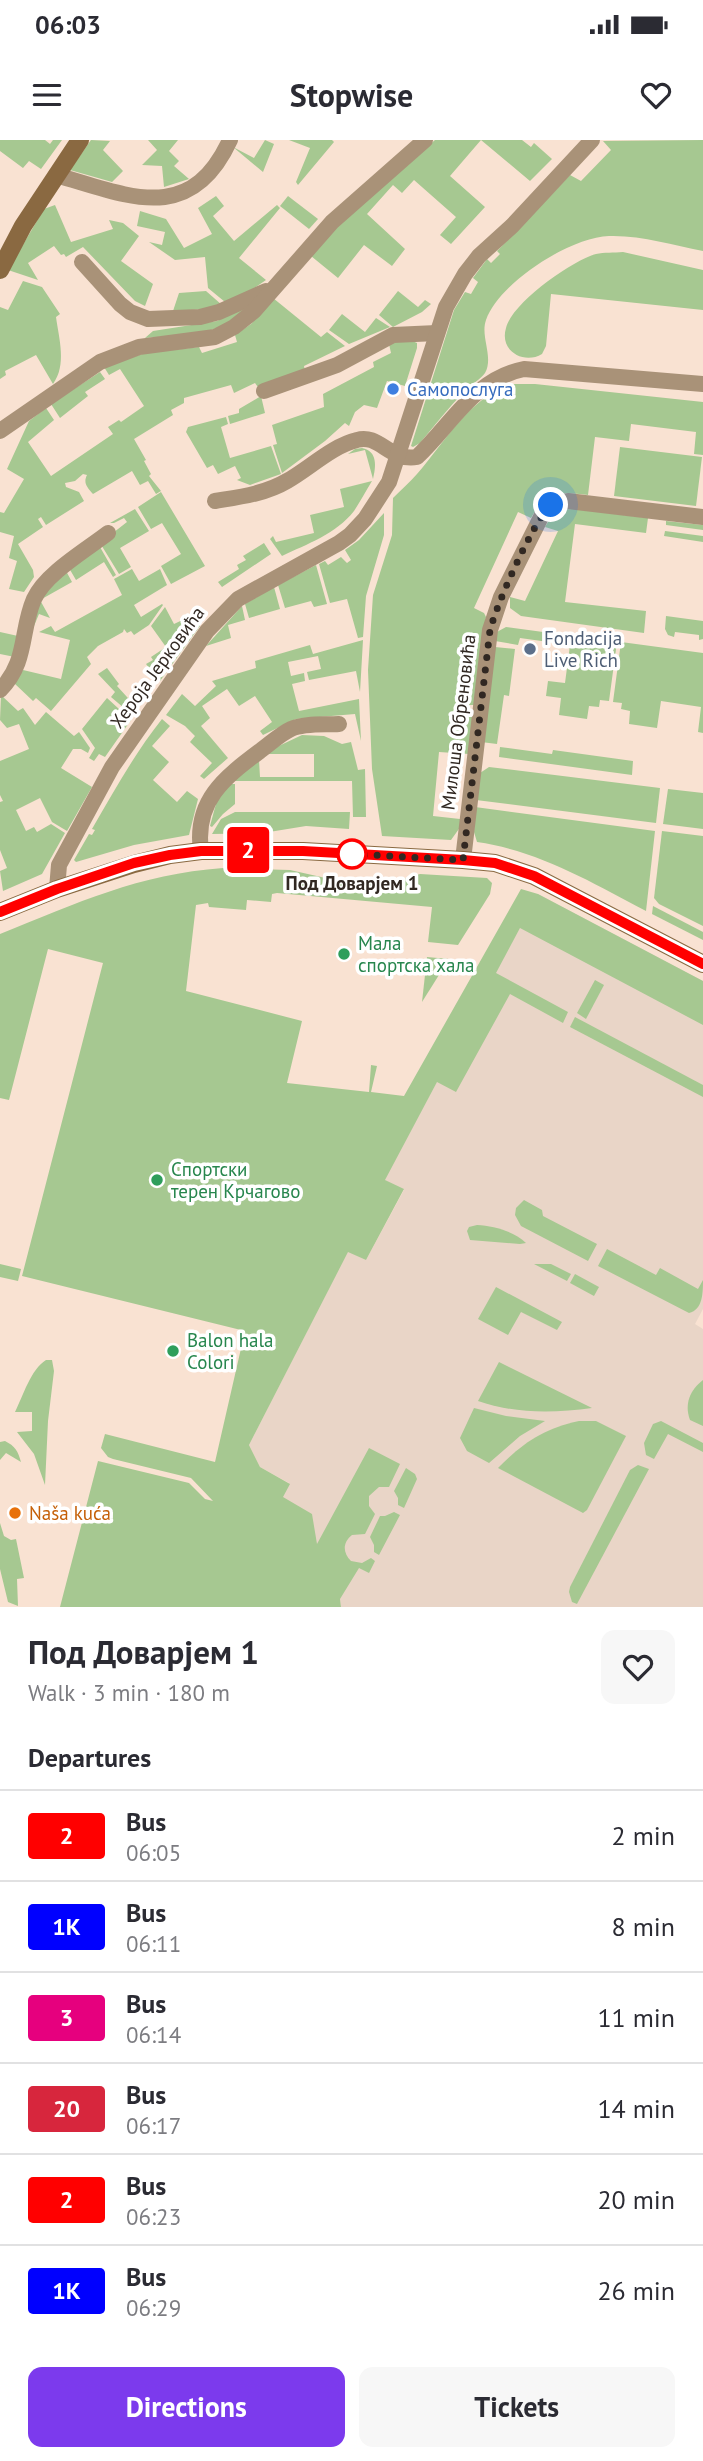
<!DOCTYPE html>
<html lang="en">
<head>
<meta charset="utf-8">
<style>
	body { margin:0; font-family:"PT Sans",sans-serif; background:#f7f7f7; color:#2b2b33; height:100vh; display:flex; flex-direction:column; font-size:26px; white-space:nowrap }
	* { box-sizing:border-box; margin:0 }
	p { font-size:23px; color:#7c7c81 }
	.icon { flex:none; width:38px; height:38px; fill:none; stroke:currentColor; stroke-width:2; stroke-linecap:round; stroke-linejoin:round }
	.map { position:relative; height:1467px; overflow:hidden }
	.panel { display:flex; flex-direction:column; background:#fff; flex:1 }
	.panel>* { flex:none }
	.badge { padding:0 14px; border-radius:5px; font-size:24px; line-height:46px }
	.you { position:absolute; width:35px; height:35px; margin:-18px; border:5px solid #fff; border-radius:50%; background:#1a73e8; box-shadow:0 0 0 10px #1a73e833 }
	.map>.badge { position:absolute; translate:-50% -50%; box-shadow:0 0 0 4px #fff }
	h2 { padding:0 28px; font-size:26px; line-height:63px }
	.round { display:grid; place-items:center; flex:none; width:74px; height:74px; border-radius:14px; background:#f7f7f7 }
	.overview { display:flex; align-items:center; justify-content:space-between; height:119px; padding:0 28px }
	h1 { font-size:33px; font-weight:600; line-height:52px }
	.action { display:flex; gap:14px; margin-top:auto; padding:14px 28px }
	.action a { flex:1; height:80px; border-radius:14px; background:#7c3aed; color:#fff; font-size:28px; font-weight:600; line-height:80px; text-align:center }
	.action a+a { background:#f7f7f7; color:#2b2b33 }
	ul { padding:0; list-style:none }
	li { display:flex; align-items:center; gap:21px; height:91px; padding:0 28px; border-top:2px solid #e1e1e2 }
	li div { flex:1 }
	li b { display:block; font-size:26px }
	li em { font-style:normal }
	li .badge { min-width:77px; font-weight:700; text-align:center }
	.status { display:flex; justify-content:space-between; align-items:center; height:49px; padding:0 35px; background:#fff; direction:ltr }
	.status svg { height:19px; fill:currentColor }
	header { display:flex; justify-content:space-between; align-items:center; height:91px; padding:0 28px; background:#fff; font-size:32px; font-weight:600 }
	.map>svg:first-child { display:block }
	.industrial { fill:#e9d5c7 }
	.green { fill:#a6c891 }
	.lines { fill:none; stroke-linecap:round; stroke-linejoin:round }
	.street { stroke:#a99278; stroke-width:16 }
	.secondary { stroke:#8a6941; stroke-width:18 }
	.line-casing { stroke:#fff; stroke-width:16 }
	.line { stroke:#f00; stroke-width:10 }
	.walk { stroke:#312822; stroke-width:7; stroke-dasharray:0 12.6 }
	.shop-dot { fill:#3f7fe0; stroke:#fff; stroke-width:2.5 }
	.service-dot { fill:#5c6f8a; stroke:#fff; stroke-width:2.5 }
	.stop-dot { fill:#fff; stroke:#f00; stroke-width:3.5 }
	.leisure-dot { fill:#2e9e5b; stroke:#fff; stroke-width:2.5 }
	.food-dot { fill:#e8710a; stroke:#fff; stroke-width:2.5 }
	.labels { text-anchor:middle; stroke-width:7; stroke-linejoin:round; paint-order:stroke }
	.shop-label { font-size:19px; fill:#366cbe; stroke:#fff; text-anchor:start }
	.service-label { font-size:19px; fill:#4e5e75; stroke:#fff; text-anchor:start }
	.street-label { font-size:19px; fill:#312822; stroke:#fff }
	.stop-label { font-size:19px; font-weight:bold; fill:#312822; stroke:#fff }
	.leisure-label { font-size:19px; fill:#27864d; stroke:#fff; text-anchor:start }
	.food-label { font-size:19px; fill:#c56008; stroke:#fff; text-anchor:start }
</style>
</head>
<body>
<div class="status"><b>06:03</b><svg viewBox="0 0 49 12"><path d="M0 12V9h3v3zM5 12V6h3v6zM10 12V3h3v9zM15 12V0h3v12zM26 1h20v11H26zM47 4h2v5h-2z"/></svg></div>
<header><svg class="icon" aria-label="menu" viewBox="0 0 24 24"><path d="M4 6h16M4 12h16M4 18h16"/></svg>Stopwise<svg class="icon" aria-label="heart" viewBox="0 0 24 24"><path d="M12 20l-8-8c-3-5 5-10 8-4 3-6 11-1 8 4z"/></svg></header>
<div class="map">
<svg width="703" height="1467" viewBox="0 0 703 1467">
	<rect width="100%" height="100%" fill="#f9e2d2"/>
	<path class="industrial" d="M538,754L703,841V1169L695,1184L703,1189V1467H341L340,1459L317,1405L282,1357L289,1343L260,1327L249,1305L348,1111L366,1120L404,1050L384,1040Z"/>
	<g class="green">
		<path d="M0,0H45L50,4L53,0H62L41,29L29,21L23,28L0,11Z"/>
		<path d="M91,0L110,1L103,10L123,31L112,42L70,30Z"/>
		<path d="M148,0H178L169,11L179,21L174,26L189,39L164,47L162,26L142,25L157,10Z"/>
		<path d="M265,0L274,4L263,32L233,7L254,18Z"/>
		<path d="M289,0H332L334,2L298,45L296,42L310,8Z"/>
		<path d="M435,0H522L531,7L534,3L552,19L530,41L481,0L450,36L485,67L451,104L440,95L456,77L414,40L402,53L393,45L367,74L405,109L392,126L364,105L338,138L311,116L338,85Z"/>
		<path d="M703,0V111C672,105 641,95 609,96C570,97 499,143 486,180C480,197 494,217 485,233C480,240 471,244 465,251C449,267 435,285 420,303L413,307L411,306L454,170L465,152L471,154L478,142L473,138L487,119L491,123L500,114L497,111L570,35L581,41L611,10L603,1Z"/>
		<path d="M216,56L224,66L213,76L234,101L277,65L280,68L239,118L266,140L250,151L225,162L208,148L205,117L175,120L149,102L162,105L165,92L137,86L140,71L166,79L184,108L212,94L198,68Z"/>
		<path d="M288,56L318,79L309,89L280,66Z"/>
		<path d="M55,65L71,102L113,89L109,80L123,83L139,96L121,121L153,144L145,166L135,161L83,107L66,117L64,114L61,115L54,106L28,123L38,140L8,130L44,69Z"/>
		<path d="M623,112L703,130V170L551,154L546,206L542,214C524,225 499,211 506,188C512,163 571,121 596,114C604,112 614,113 623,112Z"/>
		<path d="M23,141L42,147L60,174L56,177C59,199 67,225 53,244L36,215L5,231L6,235L0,239V167L8,170Z"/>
		<path d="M206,151L222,165L206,169L173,171L179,153Z"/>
		<path d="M398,151L418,167L425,160L431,164L422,172L393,187L379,175Z"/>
		<path d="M273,158L321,197L327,192L345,206L304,226L305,231L260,250L255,243L234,253L231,245L184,258V263L171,270L173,275L134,299L146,320L144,321L151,334L149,336L161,351L156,354L148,341L140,345L132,331L93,354C87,347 83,343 87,335L83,334L75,341L65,343L66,347L79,352L84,361L46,385L41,377L38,379L43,387L18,404L33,430L34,437L24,452L9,449L17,421L9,418L14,396L0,392V372L4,373L24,339L7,329L29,281L46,268L54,280L28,302L51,336L113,294L108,287L119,280L121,282L144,266L120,229L109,235L104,227L145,213L199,207L202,213L237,202L235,195L251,184Z"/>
		<path d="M243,168L245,169C222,197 178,195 145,198L153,191L217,181Z"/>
		<path d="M342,174L365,192L376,178L390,187L349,204L329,190Z"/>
		<path d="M401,200H410L417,203V208L405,246L387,241L377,268L364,265L355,272L349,286L345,283L325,301L282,333L273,305L277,304L272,285L324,267L323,254L374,227L373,222L391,213L389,204Z"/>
		<path d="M100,232L105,239L85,252L88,256L60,278L51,264Z"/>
		<path d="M513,244H535L703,262V315L694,314L696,292L631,284L629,301L595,297L588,355C559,352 547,350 531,378L518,372L474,468L484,473L486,477L475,565H469L468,575L474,576L469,614L439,612L433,676L460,679L461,686L451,700L382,696L372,629L368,530L373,455L392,395L393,358C401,350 410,342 417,334C446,301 469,257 513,244Z"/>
		<path d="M261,256L265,273L230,284L228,276L239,273V269Z"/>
		<path d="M226,277L228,284L221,287L230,318L271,306L281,334L250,345L237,340L241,338L235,326L218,334L213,325L207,328L186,292L188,287Z"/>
		<path d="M620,307L702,317L696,366L614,356Z"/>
		<path d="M362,308C378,311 376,327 373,339L365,310L348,314L355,309Z"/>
		<path d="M372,341C366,351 360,362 354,371C336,394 307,404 282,416L270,399L273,396L276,402L314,393L310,375L344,367L340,349Z"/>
		<path d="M161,352L205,426L171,444L161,426L181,414L162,383L151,389L138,367Z"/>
		<path d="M135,369L149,391L120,408L131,427L119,434L100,403L127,382L124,378L114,383H110Z"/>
		<path d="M574,369L648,378L646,393L575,384L565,462L646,471L644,493L521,476L510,468V457L525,461L558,391L545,387C552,374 559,369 574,369Z"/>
		<path d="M384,373V395L366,456L363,497L358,498L347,459L330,463L319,424L325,421L328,425L341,417L347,423L351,420L345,410L359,400Z"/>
		<path d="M666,381L703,385V390L666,385Z"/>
		<path d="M665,391L703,396V402L664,396Z"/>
		<path d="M264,403L271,414L222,447L218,442L239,429L237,425L246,420L243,416Z"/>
		<path d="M100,407L116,435L113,437L104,422L76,440L69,428Z"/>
		<path d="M316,425L327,464L314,467L311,461L285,468L278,445Z"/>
		<path d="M132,429L139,441L160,429L167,445L134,465L141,477L162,464L163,465L149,485L134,495L131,491L127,493L124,489L123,492L98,506L87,517L91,524L51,571L36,558L33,561L14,543L23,530L61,539L70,500L39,492L51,486L55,492L122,455L114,439Z"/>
		<path d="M66,431L72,442L40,460L50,478L39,474L34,486L32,485L37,461Z"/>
		<path d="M274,447L280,469L249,478L245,464Z"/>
		<path d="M242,466L245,480L228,485L231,498L206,506Z"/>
		<path d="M165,467L174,484L193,475L200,486L160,541L146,524L153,520L151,517L166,507L151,486Z"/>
		<path d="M666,476L703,481V499L699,500V495L675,492L674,497L668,495L665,489Z"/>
		<path d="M506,487L617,502L609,561L600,560L599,567L589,566L587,579L559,575L561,558L546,556L548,541L565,543L570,505L520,498L518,505L495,501V493Z"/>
		<path d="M0,492L18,496L15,517L0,514Z"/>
		<path d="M363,500L360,552L356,531L309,540L307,532L321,529L318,516L288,522L291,536L304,533L305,541L292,544L299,571L359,559L361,601L355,574L296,579L263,595L260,591L272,582L255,556L239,566L227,549L202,566L210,578L201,586L228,618L204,639L200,636L212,623L190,602L195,596L185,586L166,575L182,554L195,566L216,546L212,541L256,528L255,521L310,505L313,514Z"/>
		<path d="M621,502L703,513V593L698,592L701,567L661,561L657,588L629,584L630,571L621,569L622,563L613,562Z"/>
		<path d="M495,507L515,509L509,556L504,555L497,604L481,602Z"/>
		<path d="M107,528L119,544L117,546L137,568L131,574L111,557L115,552L98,534Z"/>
		<path d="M1,555L18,571L23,568L35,585L46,572L74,596L79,592L90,608L88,613L81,609H73L61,628L92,647L67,691L52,682L40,658L16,670L26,691L34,687L37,692L51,684L65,693L42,734L3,751L0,731L7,728L0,710V662L3,661L0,655V621L29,609L19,584L7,588L0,580Z"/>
		<path d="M107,558L131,580L105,617L99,614L94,621L89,618L95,608L82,589Z"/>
		<path d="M162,579L170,586L152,606L169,622L153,640L177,662L187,651L198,659L189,695L134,705L76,722L74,720L89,694L92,695L95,690L92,689C114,651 135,613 162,579Z"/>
		<path d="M302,595L324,596L342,604L351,602L358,630L365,629L366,677H353L352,641H232L259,620L260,637H314V614H266V612Z"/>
		<path d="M500,607L552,614L553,610L633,621L632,635L499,617Z"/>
		<path d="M489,627L660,648L656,683L476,660L480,633Z"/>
		<path d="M229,644H235V664L223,674L212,687L210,686L217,660Z"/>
		<path d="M668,649L703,653V689L663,684Z"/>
		<path d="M475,667L655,691L646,771C591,742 539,711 477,702L474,692Z"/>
		<path d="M235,672H350L349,689L306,686L263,693L212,694L221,679Z"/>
		<path d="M662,691L703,696V786L659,764L654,758Z"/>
		<path d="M223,728L290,730L339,741L391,743L420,734L487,738L492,743L490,754L458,805L428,802L432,767L277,753L272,754L271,762L247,760L246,770L209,767L208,763L196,765L186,851L302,881L287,943L369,952L371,925L377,926L371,952L404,956L521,749L538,754L703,841V885L520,788L496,833L568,872L563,883L510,854L456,952L437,942L385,1040L404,1049L366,1120L348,1112L249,1305L260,1327L290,1344L283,1357L312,1374L317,1404L369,1308L400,1324L389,1347H379L369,1356V1366L375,1374L365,1394L352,1395C342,1403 343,1413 351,1421L362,1423L371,1418L375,1421L369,1433L359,1428L340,1459L341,1467H60L98,1321L189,1343L205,1359L213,1361L191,1338L113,1319L108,1317L101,1308L105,1294L215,1322L245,1191L22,1136L103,823L48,809L9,960L0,958V794C77,763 139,734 223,728Z"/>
		<path d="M653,766L703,792V800L652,774Z"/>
		<path d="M427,817L449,819L422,862Z"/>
		<path d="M595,840L604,845L586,879L577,873Z"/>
		<path d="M575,877L703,945V957L570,887Z"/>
		<path d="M524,1060L542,1070L543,1076L597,1104L588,1121L521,1086L515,1075L516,1068Z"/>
		<path d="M477,1085C494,1086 513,1091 526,1103L520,1104L470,1100L467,1091L469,1087Z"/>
		<path d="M607,1109L656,1135L660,1128L698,1149L703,1140C703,1152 703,1170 689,1173L598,1126Z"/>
		<path d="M0,1124L21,1129L18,1141L0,1137Z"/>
		<path d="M534,1124H551L571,1134L567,1141Z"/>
		<path d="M575,1134L599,1147L594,1156L570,1143Z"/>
		<path d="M496,1147L562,1182L557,1190L521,1172L508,1195L478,1179Z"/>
		<path d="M46,1220H52L54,1231L48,1281L45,1345L34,1314L17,1292L32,1291V1272H15C23,1256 31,1229 46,1220Z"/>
		<path d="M499,1222L592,1268C554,1273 515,1274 478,1261Z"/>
		<path d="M703,1240V1286L690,1280C684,1264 690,1250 703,1240Z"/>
		<path d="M474,1268L506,1276L545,1281L520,1296L489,1323L467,1311L460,1298Z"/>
		<path d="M579,1281H596L626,1296L587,1370L583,1373L498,1328C524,1302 543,1289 579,1281Z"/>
		<path d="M661,1281L703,1303V1312L668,1294L654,1319L646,1315L644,1303L653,1284Z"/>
		<path d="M5,1301C15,1306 18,1311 21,1322L6,1313L0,1320V1302Z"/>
		<path d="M638,1325L649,1329L577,1464L572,1462L569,1452L570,1447L630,1330Z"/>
		<path d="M406,1328L415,1334L417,1339L404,1368L398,1365V1358L394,1351Z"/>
		<path d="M394,1372L400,1375L379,1415L374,1412V1405L370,1397L380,1376H385Z"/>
		<path d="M0,1383L4,1396L11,1400L16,1399L24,1438L17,1439L18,1466L8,1462L0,1429Z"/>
	</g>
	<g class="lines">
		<g class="street">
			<path d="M56,35C127,55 190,87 230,0"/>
			<path d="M82,122L120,164L130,172L148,179L200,177L219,172L266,151"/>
			<path d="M264,251L337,225L393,195L437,193"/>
			<path d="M0,291L100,222L139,207L215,197L234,187L254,171L332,82L425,0"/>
			<path d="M215,361C239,357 265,354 287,341C310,328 332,306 357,300C379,293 390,322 417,317C452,284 474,239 524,229L703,244"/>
			<path d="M0,550C28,522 20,491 34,459C45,434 86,410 108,393"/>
			<path d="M201,711C194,661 224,638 260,611C270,604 280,594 291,589C304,583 325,585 339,584"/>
			<path d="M463,720L490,490L501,457L542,375L551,365L568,361L703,377"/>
			<path d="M57,749L59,725L112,627L207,491L238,459L339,403L350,395L365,379L389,342L446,167L465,134L479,116L512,86L592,0"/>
		</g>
		<g class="secondary">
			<path d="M0,130L23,86L80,0"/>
			<path d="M0,772L57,749L134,724L170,715L201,711H303L463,720L495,723L534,736L703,824"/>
		</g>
	</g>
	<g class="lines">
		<g class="line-casing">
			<path id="line" d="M0,772L57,749L134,723L170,715L201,711H303L463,720L495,723L534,736L703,824"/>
		</g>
		<use href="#line" class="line"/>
		<path class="walk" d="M352,714L463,720L490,490C497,464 532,383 551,365"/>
	</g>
	<circle class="shop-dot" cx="393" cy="249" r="7"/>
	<circle class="service-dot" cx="530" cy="509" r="7"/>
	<circle class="stop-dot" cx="352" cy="714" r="14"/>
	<g class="leisure-dot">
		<circle cx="344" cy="814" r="7"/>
		<circle cx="157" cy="1040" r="7"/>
		<circle cx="173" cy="1211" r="7"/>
	</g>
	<circle class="food-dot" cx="15" cy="1373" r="7"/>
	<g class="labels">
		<g class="shop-label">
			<text x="407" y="256">Самопослуга</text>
		</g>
		<g class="service-label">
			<text x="544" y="505">Fondacija<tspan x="544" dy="22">Live Rich</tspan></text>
		</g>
		<g class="street-label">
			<text transform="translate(157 527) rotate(-54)" y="7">Хероја Јерковића</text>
			<text transform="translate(458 582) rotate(-83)" y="7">Милоша Обреновића</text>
		</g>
		<g class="stop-label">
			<text x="352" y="750">Под Доварјем 1</text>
		</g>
		<g class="leisure-label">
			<text x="358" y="810">Мала<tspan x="358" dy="22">спортска хала</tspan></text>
			<text x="171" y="1036">Спортски<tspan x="171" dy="22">терен Крчагово</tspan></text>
			<text x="187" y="1207">Balon hala<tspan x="187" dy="22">Colori</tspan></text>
		</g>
		<g class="food-label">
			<text x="29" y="1380">Naša kuća</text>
		</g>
	</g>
</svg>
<div class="you" style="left:551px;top:365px"></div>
<b class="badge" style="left:248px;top:710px;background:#f00;color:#fff">2</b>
</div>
<section class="panel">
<div class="overview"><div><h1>Под Доварјем 1</h1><p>Walk · 3 min · 180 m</p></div><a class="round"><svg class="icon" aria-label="heart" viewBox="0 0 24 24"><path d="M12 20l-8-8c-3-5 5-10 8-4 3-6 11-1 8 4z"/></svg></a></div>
<h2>Departures</h2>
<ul>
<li><span class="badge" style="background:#f00;color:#fff">2</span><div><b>Bus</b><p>06:05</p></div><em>2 min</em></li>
<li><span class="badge" style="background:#00f;color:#fff">1K</span><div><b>Bus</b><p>06:11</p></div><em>8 min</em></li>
<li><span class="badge" style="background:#e6007e;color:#fff">3</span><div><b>Bus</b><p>06:14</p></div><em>11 min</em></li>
<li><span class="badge" style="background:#d7263d;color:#fff">20</span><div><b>Bus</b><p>06:17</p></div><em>14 min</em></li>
<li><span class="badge" style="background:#f00;color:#fff">2</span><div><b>Bus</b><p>06:23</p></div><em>20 min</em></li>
<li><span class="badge" style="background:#00f;color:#fff">1K</span><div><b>Bus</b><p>06:29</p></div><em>26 min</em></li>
</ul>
<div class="action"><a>Directions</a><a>Tickets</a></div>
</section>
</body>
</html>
